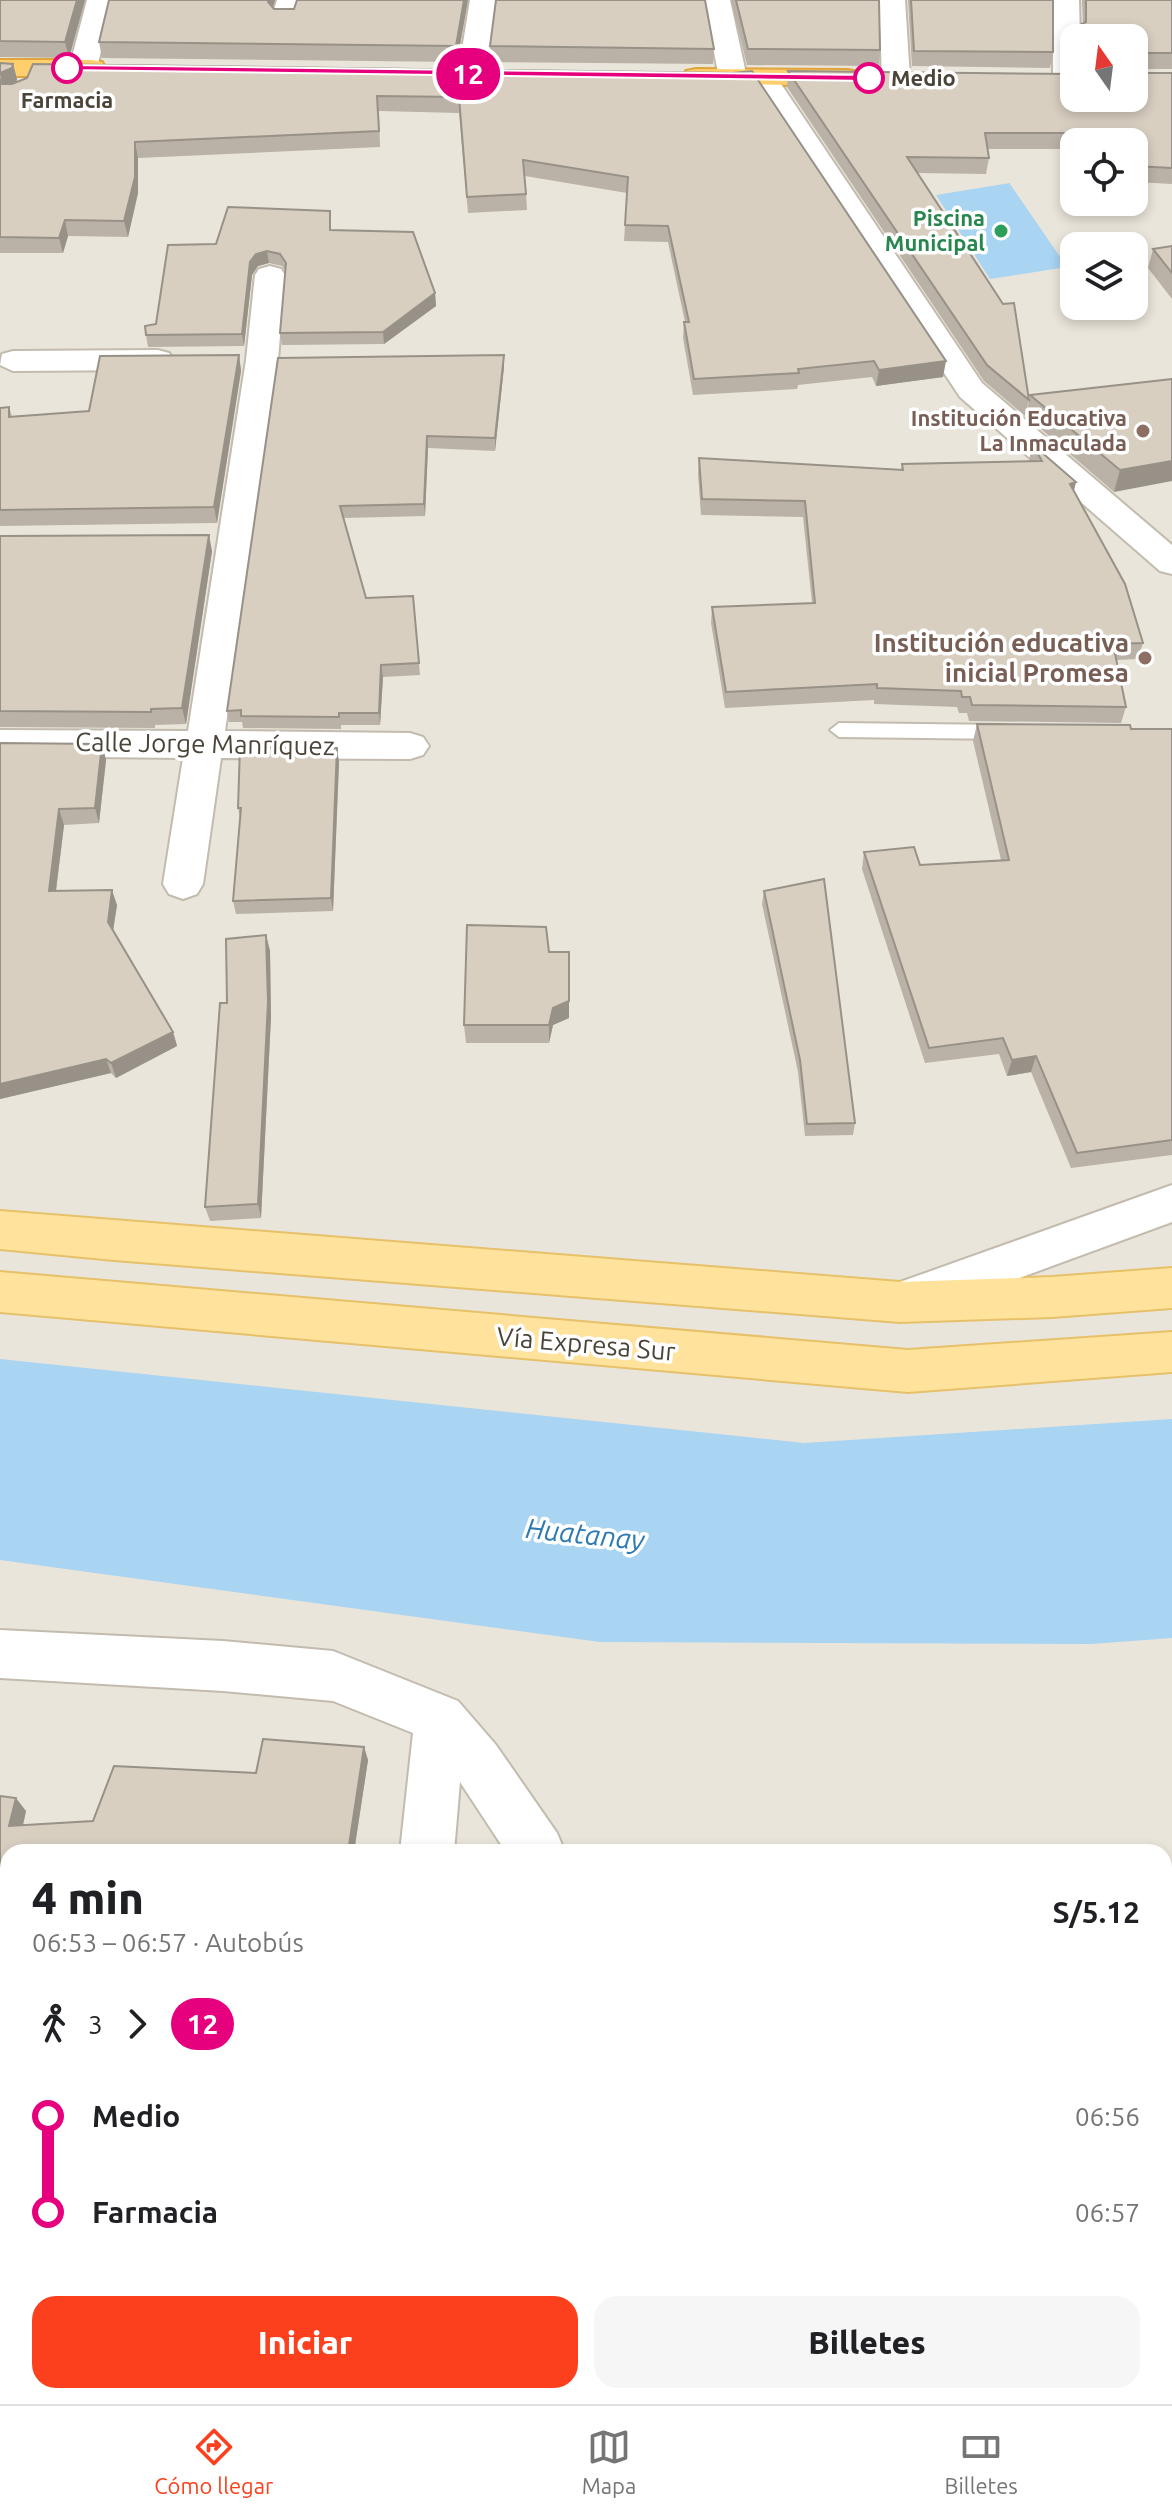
<!DOCTYPE html>
<html lang="es">
<head>
<meta charset="utf-8">
<style>
	body { margin:0; font-family:Ubuntu,sans-serif; background:#f6f6f6; color:#202124; height:100vh; display:flex; flex-direction:column; font-size:30px; white-space:nowrap }
	* { box-sizing:border-box; margin:0 }
	p { font-size:26px; color:#757577 }
	.icon { flex:none; width:44px; height:44px; fill:none; stroke:currentColor; stroke-width:2; stroke-linecap:round; stroke-linejoin:round }
	.map { position:relative; flex:1; overflow:hidden }
	.details { position:absolute; left:0px; top:1844px; width:1172px; height:560px; display:flex; flex-direction:column; background:#fff; border-radius:24px 24px 0 0; box-shadow:0 4px 12px #0003 }
	.details>* { flex:none }
	.badge { padding:0 16px; border-radius:26px; font-size:28px; line-height:52px }
	.needle { width:52px; rotate:346deg }
	.controls { position:absolute; left:1060px; top:24px; display:grid; gap:16px }
	.controls a { display:grid; place-items:center; width:88px; height:88px; border-radius:16px; background:#fff; box-shadow:0 4px 12px #0003; font-size:40px }
	.map>.badge { position:absolute; translate:-50% -50%; box-shadow:0 0 0 4px #fff }
	.legs { display:flex; align-items:center; gap:12px; height:88px; padding:0 32px; font-size:26px }
	.legs p { margin-inline-start:auto }
	.headline { display:flex; align-items:center; justify-content:space-between; height:136px; padding:0 32px }
	h1 { font-size:44px; font-weight:800; line-height:60px }
	.primary-button { display:flex; gap:16px; margin-top:auto; padding:16px 32px }
	.primary-button a { flex:1; height:92px; border-radius:24px; background:#fc3f1d; color:#fff; font-size:32px; font-weight:800; line-height:92px; text-align:center }
	.primary-button a+a { background:#f6f6f6; color:#202124 }
	ul { padding:0 32px; list-style:none }
	li { display:flex; align-items:center; gap:28px; height:96px; font-size:30px }
	li i { display:grid; place-items:center; width:12px; height:100%; margin:0 10px; background:currentColor }
	li i::after { content:''; width:20px; height:20px; margin:-10px; border:6px solid; border-radius:50%; background:#fff }
	li p { margin-inline-start:auto }
	li:first-child i { background:linear-gradient(#0000 50%,currentColor 0) }
	li:last-child i { background:linear-gradient(currentColor 50%,#0000 0) }
	.tabs { display:flex; justify-content:space-around; align-items:center; height:112px; border-top:2px solid #e0e0e0; background:#fff; font-size:22px; color:#757577 }
	.tabs a { display:grid; justify-items:center; gap:4px }
	.tabs .active { color:#fc3f1d }
	.map>svg:first-child { display:block }
	.residential { fill:#eae5da; fill-rule:evenodd }
	.water { fill:#a9d4f2 }
	.lines { fill:none; stroke-linecap:round; stroke-linejoin:round }
	.river { fill:#a9d4f2; fill-rule:evenodd }
	.lane-casing { stroke:#c2bbae; stroke-width:4 }
	.street-casing { stroke:#c2bbae; stroke-width:4 }
	.primary-casing { stroke:#e6c16a; stroke-width:4 }
	.highway-casing { stroke:#e0a43c; stroke-width:4 }
	.lane { fill:#fff; fill-rule:evenodd }
	.street { fill:#fff; fill-rule:evenodd }
	.primary { fill:#ffe39c; fill-rule:evenodd }
	.highway { fill:#ffcf6e; fill-rule:evenodd }
	.wall { fill:#bab2a6 }
	.shaded-wall { fill:#979187 }
	.building { fill:#d8cfc1; stroke:#979187; stroke-width:2 }
	.line-1 { fill:#e6007e; stroke:#fff; stroke-width:2 }
	.stop-1-dot { fill:#fff; stroke:#e6007e; stroke-width:4 }
	.leisure-dot { fill:#2e9e5b; stroke:#fff; stroke-width:3 }
	.education-dot { fill:#8d6e63; stroke:#fff; stroke-width:3 }
	.labels { text-anchor:middle; stroke-width:7; stroke-linejoin:round; paint-order:stroke }
	.far-stop-label { font-size:22px; font-weight:bold; fill:#4b4439; stroke:#fff; text-anchor:start }
	.far-leisure-label { font-size:22px; font-weight:bold; fill:#27864d; stroke:#fff; text-anchor:end }
	.far-education-label { font-size:22px; font-weight:bold; fill:#785e54; stroke:#fff; text-anchor:end }
	.education-label { font-size:26px; font-weight:bold; fill:#785e54; stroke:#fff; text-anchor:end }
	.street-label { font-size:26px; fill:#4b4439; stroke:#fff }
	.water-label { font-size:28px; font-style:italic; fill:#2e7ab2; stroke:#fff }
</style>
</head>
<body>
<div class="map">
<svg width="1172" height="2404" viewBox="0 0 1172 2404">
	<rect width="100%" height="100%" fill="#f6f3ec"/>
	<path class="residential" d="M0,0H1172V2404H0ZM1074,38H1134V98H1074ZM1074,142H1134V202H1074ZM1074,246H1134V306H1074ZM8,1852H1164V2396H8Z"/>
	<g class="water">
		<path d="M1010,183V184L1067,267L990,279L936,195Z"/>
		<path d="M0,1405L804,1491L1172,1467V1638L1091,1644L600,1642L0,1560Z"/>
	</g>
	<g class="lines">
		<path class="river" d="M0,1359L804,1443L1172,1419V1515L804,1539L0,1451Z"/>
		<g class="lane-casing">
			<path id="lane" d="M839,723L1005,725L1014,732L1005,739L839,737L830,730Z"/>
		</g>
		<g class="street-casing">
			<g id="street">
				<path d="M87,0H113L97,68L93,74L83,76L73,74L69,68Z"/>
				<path d="M277,0H303L294,22H276L272,16Z"/>
				<path d="M470,0H496L486,74L482,80L472,82L462,80L458,74Z"/>
				<path d="M704,0H730L747,78L743,84L733,86L723,84L719,78Z"/>
				<path d="M879,0H905L910,78L906,84L896,86L886,84L882,78Z"/>
				<path d="M1053,0H1079L1080,38H1074V86L1057,85L1053,79Z"/>
				<path d="M763,70L773,72L982,383L1172,545V574L1160,571L960,397L749,78L753,72Z"/>
				<path d="M270,266L281,269L285,275L278,360L225,731L410,733L423,737L429,746L423,755L410,759L221,758L203,884L197,894L183,899L169,894L163,884L183,758L0,756V730L188,731L246,360L255,275L259,269Z"/>
				<path d="M158,350L169,353L174,360L169,367L158,370L13,371L0,365L2,354L13,351Z"/>
				<path d="M1172,1185V1222L902,1321L886,1315L879,1301L886,1287Z"/>
				<path d="M0,1630L223,1641L333,1651L458,1701L496,1745L557,1833L565,1852H506L460,1782L454,1852H400L413,1733L333,1701L223,1691L0,1678Z"/>
				<rect x="1164" y="1934" width="8" height="56"/>
				<path d="M322,2396H384L383,2404H321Z"/>
			</g>
		</g>
		<g class="primary-casing">
			<g id="primary">
				<path d="M0,1211L900,1282L1052,1277L1172,1268V1308L1052,1317L900,1322L114,1260L0,1249Z"/>
				<path d="M0,1272L908,1350L1172,1332V1372L908,1392L0,1312Z"/>
			</g>
		</g>
		<g class="highway-casing">
			<g id="highway">
				<path d="M0,60H92L102,62L106,68L102,74L92,76H0Z"/>
				<path d="M696,69L848,70L858,72L862,78L858,84L848,86L686,83L682,77L686,71Z"/>
			</g>
		</g>
		<use href="#lane" class="lane"/>
		<use href="#street" class="street"/>
		<use href="#primary" class="primary"/>
		<use href="#highway" class="highway"/>
	</g>
	<g class="wall">
		<path d="M0,0H85L69,58L0,57Z"/>
		<path d="M109,0H275L272,8L274,9L468,0L457,62L102,58L99,42Z"/>
		<path d="M731,0H879L880,50L879,66L747,65Z"/>
		<path d="M908,0H1053V52L1050,68L912,66Z"/>
		<path d="M1082,0H1172V69H1135V73H1172V184L1134,182V142H1074V149H988L989,158L986,174L918,173L1029,400L1025,416L984,381L787,87L788,71L1134,98L1083,24Z"/>
		<path d="M490,46L714,49L713,64L491,62Z"/>
		<path d="M0,63L13,64L17,79L16,83L733,73L943,377L876,386L872,377L798,385L797,389L693,395L683,338L684,322H685L668,242L624,241L627,193L525,176L527,210L468,213L459,113L379,111L380,147L138,158V193L128,237L68,236L63,253H0Z"/>
		<path d="M331,223V230L435,293L436,306L384,344L282,345L280,333L286,272L282,266L269,263L258,266L252,275L244,346L148,347L146,335L156,324L216,244Z"/>
		<path d="M1172,246V299L1148,268L1153,249Z"/>
		<path d="M239,355L241,371L217,523L0,526V408L9,407L12,416L89,411Z"/>
		<path d="M278,358L504,367L495,451L428,448L425,516L344,518L366,598L413,596L420,675L383,677L380,725H341V729L243,728L242,722H229L227,711Z"/>
		<path d="M1172,379L1114,492L1026,416L1030,395Z"/>
		<path d="M1032,444L1074,492L1143,643L1138,659L1116,660L1126,707L1121,723L969,721L967,713H959L957,707L874,704V700L725,708L711,623L712,607L812,603L803,517L701,515L698,474L699,458L901,470L902,464L1029,461Z"/>
		<path d="M0,536L212,551L186,724L155,725V728L0,727Z"/>
		<path d="M977,724L1172,729V1155L1071,1168L1031,1072L1007,1076L999,1054L925,1063L862,869L864,852L920,865L1001,860L973,741Z"/>
		<path d="M0,743L102,744L106,760L99,823L64,825L56,891L117,905L113,931L173,1032L177,1046L116,1078L111,1073L0,1099Z"/>
		<path d="M339,762L333,911L236,914L233,901L240,818L238,808Z"/>
		<path d="M764,891L855,1123L853,1135L805,1136L798,1072L762,904Z"/>
		<path d="M266,935L270,951L271,1017L261,1218L210,1221L205,1207L227,1003Z"/>
		<path d="M549,952L569,1018L553,1025L549,1043H466L464,1025Z"/>
		<path d="M364,1747L368,1760L354,1852H8V2004L0,2002V1796L26,1811L23,1825L93,1821L256,1773Z"/>
		<path d="M8,2024V2084L0,2078Z"/>
	</g>
	<g class="shaded-wall">
		<path d="M77,0H85L69,58L65,42Z"/>
		<path d="M268,0H275L270,18L268,2Z"/>
		<path d="M464,0H468L457,62L456,46Z"/>
		<path d="M13,64L17,79L16,84L3,89L0,73Z"/>
		<path d="M135,142L138,158V193L128,237L124,221Z"/>
		<path d="M65,220L68,236L63,253L59,238Z"/>
		<path d="M267,251L269,263L258,266L252,275L244,346L242,334L250,262L256,254Z"/>
		<path d="M435,293L436,306L384,344L383,332Z"/>
		<path d="M239,355L241,371L217,523L214,507Z"/>
		<path d="M504,355V367L495,451V438Z"/>
		<path d="M946,361L943,377L876,386L879,370Z"/>
		<path d="M427,436L428,448L425,516L424,504Z"/>
		<path d="M1172,461V481L1114,492L1120,470Z"/>
		<path d="M1076,482L1072,499L1070,484Z"/>
		<path d="M209,535L212,551L186,724L182,708Z"/>
		<path d="M381,665L383,677L380,725L379,713Z"/>
		<path d="M102,744L106,760L99,823L95,808Z"/>
		<path d="M337,748L339,762L333,911L331,898Z"/>
		<path d="M59,809L64,825L54,906L49,891Z"/>
		<path d="M112,890L117,905L112,937L108,922Z"/>
		<path d="M266,935L270,951L271,1017L261,1218L258,1204Z"/>
		<path d="M569,952V1018L553,1025L549,1043V1025Z"/>
		<path d="M173,1032L177,1046L116,1078L111,1063Z"/>
		<path d="M1036,1056L1031,1072L1007,1076L1012,1060Z"/>
		<path d="M106,1059L111,1073L0,1099V1084Z"/>
		<path d="M364,1747L368,1760L354,1852H348Z"/>
		<path d="M16,1798L26,1811L20,1838L9,1826Z"/>
		<path d="M0,2090L4,2093L0,2103Z"/>
		<path d="M253,2396H260L259,2404H251Z"/>
	</g>
	<g class="building">
		<path d="M0,0H77L65,42L0,41Z"/>
		<path d="M109,0H268V2L274,9H294L297,0H464L456,46L99,42Z"/>
		<path d="M496,0H705L714,49L490,46Z"/>
		<path d="M736,0H879L880,50L748,49Z"/>
		<path d="M911,0H1053V52L914,51Z"/>
		<path d="M1086,0H1172V53H1135V73H1172V168L1134,166V142H1083V133H985L989,158L907,157L1003,304L1014,303L1029,400L987,365L788,71L1074,74V98H1134V38H1080V25L1086,22Z"/>
		<path d="M0,63L13,64L12,68L0,73Z"/>
		<path d="M33,64L733,73L752,71L946,361L879,370L874,361L798,369L799,373L694,379L684,322H689L668,226L625,225L628,177L523,160L526,194L467,197L459,97L377,96L379,131L135,142V177L124,221L65,220L59,238L0,237V79L1,84H12L27,78Z"/>
		<path d="M228,207L330,211V230L413,232L435,293L383,332L280,333L286,263L280,254L267,251L256,254L250,262L242,334L146,335L145,326L156,324L168,245L216,244Z"/>
		<path d="M1172,246V273L1153,249Z"/>
		<path d="M239,355L214,507L0,510V408L9,407V417L89,411L100,356Z"/>
		<path d="M504,355L495,438L427,436L424,504L340,506L366,598L413,596L419,663L381,665L379,713H339V717L241,716V710L227,711L278,358Z"/>
		<path d="M1172,379V461L1120,470L1030,395Z"/>
		<path d="M1032,444L1076,482L1070,484L1125,584L1143,643L1113,644L1126,707L972,705L970,697H962L961,691L877,688V684L726,692L712,607L815,603L805,501L702,499L699,458L903,470L902,464L1042,461Z"/>
		<path d="M209,535L182,708L151,709V712L0,711V536Z"/>
		<path d="M977,724L1130,725L1131,729H1172V1140L1077,1153L1036,1056L1012,1060L1003,1038L929,1048L864,852L914,847L920,865L1009,860Z"/>
		<path d="M0,743L102,744L95,808L59,809L49,891L112,890L108,922L173,1032L111,1063L106,1059L0,1084Z"/>
		<path d="M240,747L337,748L331,898L233,901L241,808H238Z"/>
		<path d="M824,879L855,1123L807,1124L800,1060L764,891Z"/>
		<path d="M467,925L546,927L549,952H569V1001L553,1008L549,1025H464Z"/>
		<path d="M266,935L268,1002L258,1204L205,1207L220,1003H227L226,939Z"/>
		<path d="M263,1739L364,1747L348,1852H8V1997L0,1995V1796L16,1798L9,1826L93,1821L114,1766L256,1773Z"/>
		<path d="M8,2024V2078H0V2073Z"/>
		<path d="M195,2396H253L251,2404H211L194,2402Z"/>
		<path d="M708,2396H831L847,2399L846,2404H708Z"/>
	</g>
	<path class="line-1" d="M67,65L869,75L874,78L869,81L64,70Z"/>
	<g class="stop-1-dot">
		<circle cx="67" cy="68" r="14"/>
		<circle cx="869" cy="78" r="14"/>
	</g>
	<circle class="leisure-dot" cx="1001" cy="231" r="8"/>
	<g class="education-dot">
		<circle cx="1143" cy="431" r="8"/>
		<circle cx="1145" cy="658" r="8"/>
	</g>
	<g class="labels">
		<g class="far-stop-label">
			<text x="891" y="86">Medio</text>
			<text x="67" y="108" text-anchor="middle">Farmacia</text>
		</g>
		<g class="far-leisure-label">
			<text x="985" y="226">Piscina<tspan x="985" dy="25">Municipal</tspan></text>
		</g>
		<g class="far-education-label">
			<text x="1127" y="426">Institución Educativa<tspan x="1127" dy="25">La Inmaculada</tspan></text>
		</g>
		<g class="education-label">
			<text x="1129" y="652">Institución educativa<tspan x="1129" dy="30">inicial Promesa</tspan></text>
		</g>
		<g class="street-label">
			<text transform="translate(205 744) rotate(1)" y="9">Calle Jorge Manríquez</text>
			<text transform="translate(586 1344) rotate(5)" y="9">Vía Expresa Sur</text>
		</g>
		<g class="water-label">
			<text transform="translate(585 1534) rotate(6)" y="10">Huatanay</text>
		</g>
	</g>
</svg>
<div class="controls">
<a><svg class="needle" viewBox="-14 -14 28 28"><path d="M0-13l5 13h-10z" fill="#e53935"/><path d="M0 13l5-13h-10z" fill="#757577"/></svg></a>
<a><svg class="icon" aria-label="locate" viewBox="0 0 24 24"><circle cx="12" cy="12" r="6"/><path d="M12 2v4M12 18v4M2 12h4M18 12h4"/></svg></a>
<a><svg class="icon" aria-label="layers" viewBox="0 0 24 24"><path d="M12 4l9 5-9 5-9-5zM3 14l9 5 9-5"/></svg></a>
</div>
<b class="badge" style="left:468px;top:74px;background:#e6007e;color:#fff">12</b>
<section class="details">
<div class="headline"><div><h1>4 min</h1><p>06:53 – 06:57 · Autobús</p></div><b>S/5.12</b></div>
<div class="legs"><svg class="icon" aria-label="walk" viewBox="0 0 24 24"><circle cx="13" cy="4" r="2"/><path d="M13 8l-2 6 4 7M11 14l-3 7M7 12l3-4h3l4 4"/></svg>3<svg class="icon" aria-label="forward" viewBox="0 0 24 24"><path d="M9 5l7 7-7 7"/></svg><b class="badge" style="background:#e6007e;color:#fff">12</b></div>
<ul>
<li><i style="color:#e6007e"></i><b>Medio</b><p>06:56</p></li>
<li><i style="color:#e6007e"></i><b>Farmacia</b><p>06:57</p></li>
</ul>
<div class="primary-button"><a>Iniciar</a><a>Billetes</a></div>
</section>
</div>
<nav class="tabs">
<a class="active"><svg class="icon" aria-label="directions" viewBox="0 0 24 24"><path d="M12 3l9 9-9 9-9-9zM9 14v-3h6M13 9l2 2-2 2"/></svg>Cómo llegar</a>
<a><svg class="icon" aria-label="map" viewBox="0 0 24 24"><path d="M3 6l6-2 6 2 6-2v14l-6 2-6-2-6 2zM9 4v14M15 6v14"/></svg>Mapa</a>
<a><svg class="icon" aria-label="tickets" viewBox="0 0 24 24"><path d="M3 7h18v10H3zM15 7v10"/></svg>Billetes</a>
</nav>
</body>
</html>
